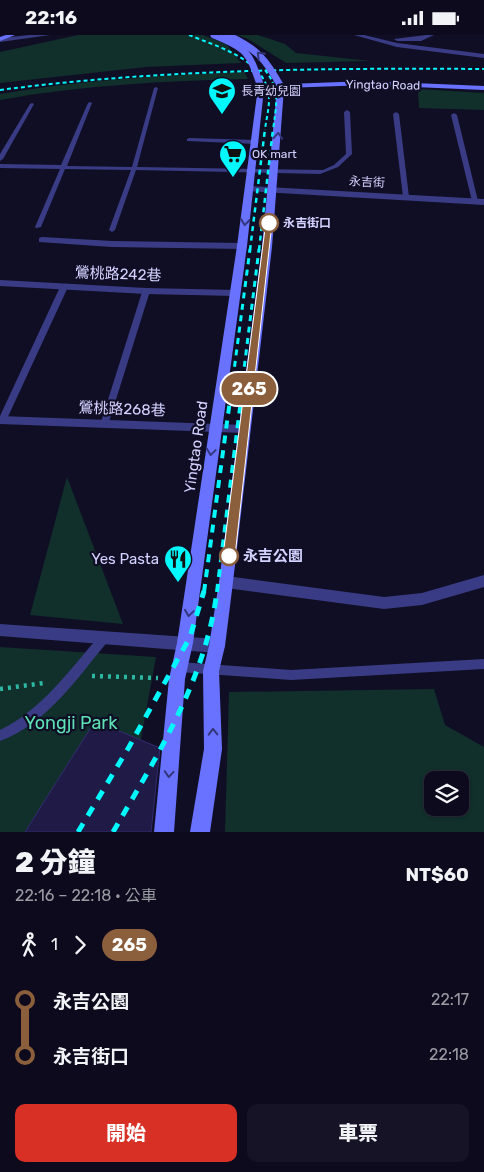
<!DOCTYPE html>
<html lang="zh-TW">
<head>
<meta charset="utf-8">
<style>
	body { margin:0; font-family:Rubik,"Noto Sans TC",sans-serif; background:#151325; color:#f1f3f6; height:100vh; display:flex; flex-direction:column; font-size:19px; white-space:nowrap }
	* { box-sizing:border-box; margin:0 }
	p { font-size:16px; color:#9a9aa3 }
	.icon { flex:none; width:28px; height:28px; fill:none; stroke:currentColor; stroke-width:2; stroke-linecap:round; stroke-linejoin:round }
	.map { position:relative; height:797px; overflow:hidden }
	.sheet { display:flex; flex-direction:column; background:#0c0a1c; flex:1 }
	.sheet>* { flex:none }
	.badge { padding:0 10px; border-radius:16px; font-size:18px; line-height:32px }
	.controls { position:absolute; left:424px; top:736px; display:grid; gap:10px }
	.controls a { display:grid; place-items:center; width:45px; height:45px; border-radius:10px; background:#0c0a1c; box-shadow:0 1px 4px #0004,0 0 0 1px #2c2b3b; font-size:25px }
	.map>.badge { position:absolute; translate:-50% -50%; box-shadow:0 0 0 2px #fff }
	.legs { display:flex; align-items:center; gap:8px; height:55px; padding:0 15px; font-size:16px }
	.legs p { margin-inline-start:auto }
	.head { display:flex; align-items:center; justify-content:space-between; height:85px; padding:0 15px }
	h1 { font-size:28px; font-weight:800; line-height:38px }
	.action { display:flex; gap:10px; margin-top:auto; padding:10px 15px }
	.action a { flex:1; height:58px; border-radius:10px; background:#d93025; color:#fff; font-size:20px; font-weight:800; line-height:58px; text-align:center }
	.action a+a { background:#151325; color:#f1f3f6 }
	ul { padding:0 15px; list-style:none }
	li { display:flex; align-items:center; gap:18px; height:55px; font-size:19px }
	li i { display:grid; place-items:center; width:8px; height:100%; margin:0 6px; background:currentColor }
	li i::after { content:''; width:12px; height:12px; margin:-6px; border:4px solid; border-radius:50%; background:#0c0a1c }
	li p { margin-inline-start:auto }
	li:first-child i { background:linear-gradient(#0000 50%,currentColor 0) }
	li:last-child i { background:linear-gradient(currentColor 50%,#0000 0) }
	.status { display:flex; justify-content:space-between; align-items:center; height:35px; padding:0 25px; background:#0c0a1c; direction:ltr }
	.status svg { height:14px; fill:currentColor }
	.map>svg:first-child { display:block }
	.green { fill:#112f2b; fill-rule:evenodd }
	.building { fill:#1f1a46; stroke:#342c72 }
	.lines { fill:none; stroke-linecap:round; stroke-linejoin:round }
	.path { stroke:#2eb7a3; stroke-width:4.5; stroke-dasharray:3 5; stroke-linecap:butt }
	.lane { fill:#393c84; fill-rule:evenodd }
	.street { fill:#393c84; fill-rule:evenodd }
	.secondary { fill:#6972ff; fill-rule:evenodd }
	.rail-far4 { stroke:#00f9fd; stroke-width:2; stroke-dasharray:4 3; stroke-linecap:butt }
	.rail-far3 { stroke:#00f9fd; stroke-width:2.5; stroke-dasharray:5 4.5; stroke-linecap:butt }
	.rail-far2 { stroke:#00f9fd; stroke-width:3; stroke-dasharray:6 5.5; stroke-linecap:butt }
	.rail-far1 { stroke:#00f9fd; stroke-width:4; stroke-dasharray:8 7; stroke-linecap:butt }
	.rail { stroke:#00f9fd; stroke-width:5; stroke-dasharray:10 9; stroke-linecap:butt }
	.secondary-bridge { stroke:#6972ff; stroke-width:7 }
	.oneway { stroke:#34367c }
	.line-1 { fill:#8b5e3c; stroke:#fff }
	.stop-1-dot { fill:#fff; stroke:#8b5e3c; stroke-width:2.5 }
	.labels { text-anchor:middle; stroke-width:4.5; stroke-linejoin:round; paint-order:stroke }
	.far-street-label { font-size:12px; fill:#d3d2ff; stroke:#100e25 }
	.far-poi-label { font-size:12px; fill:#d3d2ff; stroke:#100e25; text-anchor:start }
	.far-stop-label { font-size:12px; font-weight:bold; fill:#d3d2ff; stroke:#100e25; text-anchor:start }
	.street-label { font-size:15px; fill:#d3d2ff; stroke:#100e25 }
	.stop-label { font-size:15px; font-weight:bold; fill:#d3d2ff; stroke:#100e25; text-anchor:start }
	.poi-label { font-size:15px; fill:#d3d2ff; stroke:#100e25; text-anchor:end }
	.near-park-label { font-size:18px; fill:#5ce1b4; stroke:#100e25 }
</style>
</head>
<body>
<div class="status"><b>22:16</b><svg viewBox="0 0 49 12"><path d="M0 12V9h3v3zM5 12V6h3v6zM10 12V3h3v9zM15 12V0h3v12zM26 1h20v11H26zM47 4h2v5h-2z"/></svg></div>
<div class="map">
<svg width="484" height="797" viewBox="0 0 484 797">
	<rect width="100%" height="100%" fill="#100e25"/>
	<g class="green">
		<path d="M78,0H203L226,9L241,28L146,32L0,48V17Z"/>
		<path d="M237,0H258L285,9L296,18L370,26L286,28L248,4Z"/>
		<path d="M244,37L248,44C165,46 82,50 0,65V59C81,45 163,40 244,37Z"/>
		<path d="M418,54L484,58V75L419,73Z"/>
		<path d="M67,442L123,589L30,580Z"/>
		<path d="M0,612L156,622L124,797H0Z"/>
		<path d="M434,654L445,690L484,712V797H225L229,657ZM432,745H460V772H432Z"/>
	</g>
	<path class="building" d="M95,686L160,713L151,797H25Z"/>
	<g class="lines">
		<g class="path">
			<path d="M92,641L158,643"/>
			<path d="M0,654L44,648"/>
		</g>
		<g class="lane">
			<path d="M156,52L158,53L137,132L323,135L334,130L346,119L344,77L347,75L350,77L352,119L338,132L320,139L136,135L115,195L112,197L109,195L131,135L65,134L41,192L36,193L35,192L60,134L0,133V129L61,130L88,68L90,67L92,68L67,131L132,132L154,53Z"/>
			<path d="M32,68L34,69L3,124L0,126V119L30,69Z"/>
			<path d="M396,77L399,79L409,162L406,164L403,162L393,79Z"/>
			<path d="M454,78L457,80L478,166L475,168L472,166L451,80Z"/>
			<path d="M189,103L256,105L259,107L256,109L187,106V104Z"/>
			<path d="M64,250L68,252L6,386L5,388H0V381L60,252Z"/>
			<path d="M143,254H146L150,256L108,390L107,392H101L100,390Z"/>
			<path d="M105,597L109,599L111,602L109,605C78,642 47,689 0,706V695C42,675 71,633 101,599Z"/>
			<path d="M484,624V634L291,645L179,637L175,635L173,632L175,629L179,627L291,635Z"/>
		</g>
		<g class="street">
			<path d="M30,0H50L0,7V3Z"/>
			<path d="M354,0H364L397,8L484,19V23L397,12Z"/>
			<path d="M426,0H434L421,6H397L394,4Z"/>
			<path d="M249,151L484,164V170L246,156V152Z"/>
			<path d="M42,202L112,206L242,208L247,211L242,214L112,212L39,207V203Z"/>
			<path d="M0,245L146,253L236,255L241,258L236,261L146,259L0,251Z"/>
			<path d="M0,381L244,390L250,394L244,398L0,389Z"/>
			<path d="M484,540V552L422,570L384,574L226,553L221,551L219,547L221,543L226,541L384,562L422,558Z"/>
			<path d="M0,589L217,604L223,606L225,611L223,616L217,618L0,601Z"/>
		</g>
		<g class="secondary">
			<path d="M6,0H15L0,6V2Z"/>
			<path d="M368,46L484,51V55L368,50L284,53L272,212L233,547L225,611L219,636L222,714L210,797H190L204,714L203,636L209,611L219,547L262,212L277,53L264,54L247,211L193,608L185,644L174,797H154L169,644L177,608L237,211L258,52L261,50Z"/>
		</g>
		<g class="rail-far4">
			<path d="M189,0C218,12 268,25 269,64C269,75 266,85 265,95"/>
			<path d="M265,35C281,55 276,71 273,95"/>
			<path d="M0,55C161,34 322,33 484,34"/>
		</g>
		<g class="rail-far3">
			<path d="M250,215L265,94"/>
			<path d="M259,215L273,94"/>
		</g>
		<g class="rail-far2">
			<path d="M230,366L250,214"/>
			<path d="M240,366L259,214"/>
		</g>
		<g class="rail-far1">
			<path d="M204,557L230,365"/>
			<path d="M217,557L241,365"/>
		</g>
		<g class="rail">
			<path d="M78,797L129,712L190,602L204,556"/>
			<path d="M113,797C157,721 206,644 217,556"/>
		</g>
		<g class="secondary-bridge">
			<path d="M214,0C249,14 249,18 261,52"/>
			<path d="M227,0C256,13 266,24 281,52"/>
		</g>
	</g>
	<defs><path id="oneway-chevron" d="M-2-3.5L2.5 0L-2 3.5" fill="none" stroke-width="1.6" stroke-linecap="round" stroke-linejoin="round" transform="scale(1.25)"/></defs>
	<g class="oneway">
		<use href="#oneway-chevron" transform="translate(260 20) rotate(-135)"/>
		<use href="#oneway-chevron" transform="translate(278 101) rotate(-86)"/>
		<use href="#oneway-chevron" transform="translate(245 187) rotate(97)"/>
		<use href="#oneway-chevron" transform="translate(211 417) rotate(98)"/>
		<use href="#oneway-chevron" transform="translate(189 578) rotate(98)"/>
		<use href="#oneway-chevron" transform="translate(213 697) rotate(-91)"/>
		<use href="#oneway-chevron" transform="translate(169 739) rotate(94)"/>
	</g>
	<path class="line-1" d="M266,186L272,188L235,521L229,525L223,521Z"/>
	<defs>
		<g id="school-pin" transform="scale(1.4375)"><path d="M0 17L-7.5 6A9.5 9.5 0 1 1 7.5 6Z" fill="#00f9fd" stroke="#100e25"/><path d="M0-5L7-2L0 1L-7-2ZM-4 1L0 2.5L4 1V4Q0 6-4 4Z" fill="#111"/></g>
		<g id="supermarket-pin" transform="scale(1.4375)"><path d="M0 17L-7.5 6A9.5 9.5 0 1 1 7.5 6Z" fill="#00f9fd" stroke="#100e25"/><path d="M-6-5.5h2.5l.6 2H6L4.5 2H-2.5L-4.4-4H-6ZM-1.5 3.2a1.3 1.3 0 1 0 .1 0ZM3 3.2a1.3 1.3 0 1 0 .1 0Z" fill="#111"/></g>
		<g id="restaurant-pin" transform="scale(1.4375)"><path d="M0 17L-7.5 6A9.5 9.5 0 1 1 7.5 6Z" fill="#00f9fd" stroke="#100e25"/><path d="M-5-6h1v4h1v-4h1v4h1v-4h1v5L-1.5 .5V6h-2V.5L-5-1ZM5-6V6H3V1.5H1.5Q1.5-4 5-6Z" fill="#111"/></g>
	</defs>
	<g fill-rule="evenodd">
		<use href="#school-pin" x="222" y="56"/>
		<use href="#supermarket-pin" x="233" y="119"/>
		<use href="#restaurant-pin" x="178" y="524"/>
	</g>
	<g class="stop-1-dot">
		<circle cx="269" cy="188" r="9"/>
		<circle cx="229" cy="521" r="9"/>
	</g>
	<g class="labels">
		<g class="far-street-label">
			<text transform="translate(383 50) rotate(1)" y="4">Yingtao Road</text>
			<text transform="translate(367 147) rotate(3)" y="4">永吉街</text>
		</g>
		<g class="far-poi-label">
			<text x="241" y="60">長青幼兒園</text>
			<text x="252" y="123">OK mart</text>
		</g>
		<g class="far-stop-label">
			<text x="283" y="192">永吉街口</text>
		</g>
		<g class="street-label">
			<text transform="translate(118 239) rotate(2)" y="5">鶯桃路242巷</text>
			<text transform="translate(122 374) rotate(2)" y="5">鶯桃路268巷</text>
			<text transform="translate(196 412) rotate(-82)" y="5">Yingtao Road</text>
		</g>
		<g class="stop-label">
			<text x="243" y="526">永吉公園</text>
		</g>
		<g class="poi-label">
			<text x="159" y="529">Yes Pasta</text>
		</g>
		<g class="near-park-label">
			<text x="71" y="694">Yongji Park</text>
		</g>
	</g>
</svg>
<div class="controls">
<a><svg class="icon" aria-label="layers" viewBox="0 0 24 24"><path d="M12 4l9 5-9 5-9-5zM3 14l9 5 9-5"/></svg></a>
</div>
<b class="badge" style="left:249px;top:354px;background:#8b5e3c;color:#fff">265</b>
</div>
<section class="sheet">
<div class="head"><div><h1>2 分鐘</h1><p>22:16 – 22:18 · 公車</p></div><b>NT$60</b></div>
<div class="legs"><svg class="icon" aria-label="walk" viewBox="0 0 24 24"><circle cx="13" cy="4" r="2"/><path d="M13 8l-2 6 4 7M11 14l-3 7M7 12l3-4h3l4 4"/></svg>1<svg class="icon" aria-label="forward" viewBox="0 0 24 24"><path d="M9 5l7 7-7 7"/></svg><b class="badge" style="background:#8b5e3c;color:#fff">265</b></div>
<ul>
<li><i style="color:#8b5e3c"></i><b>永吉公園</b><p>22:17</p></li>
<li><i style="color:#8b5e3c"></i><b>永吉街口</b><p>22:18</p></li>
</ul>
<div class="action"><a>開始</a><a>車票</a></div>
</section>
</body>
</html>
